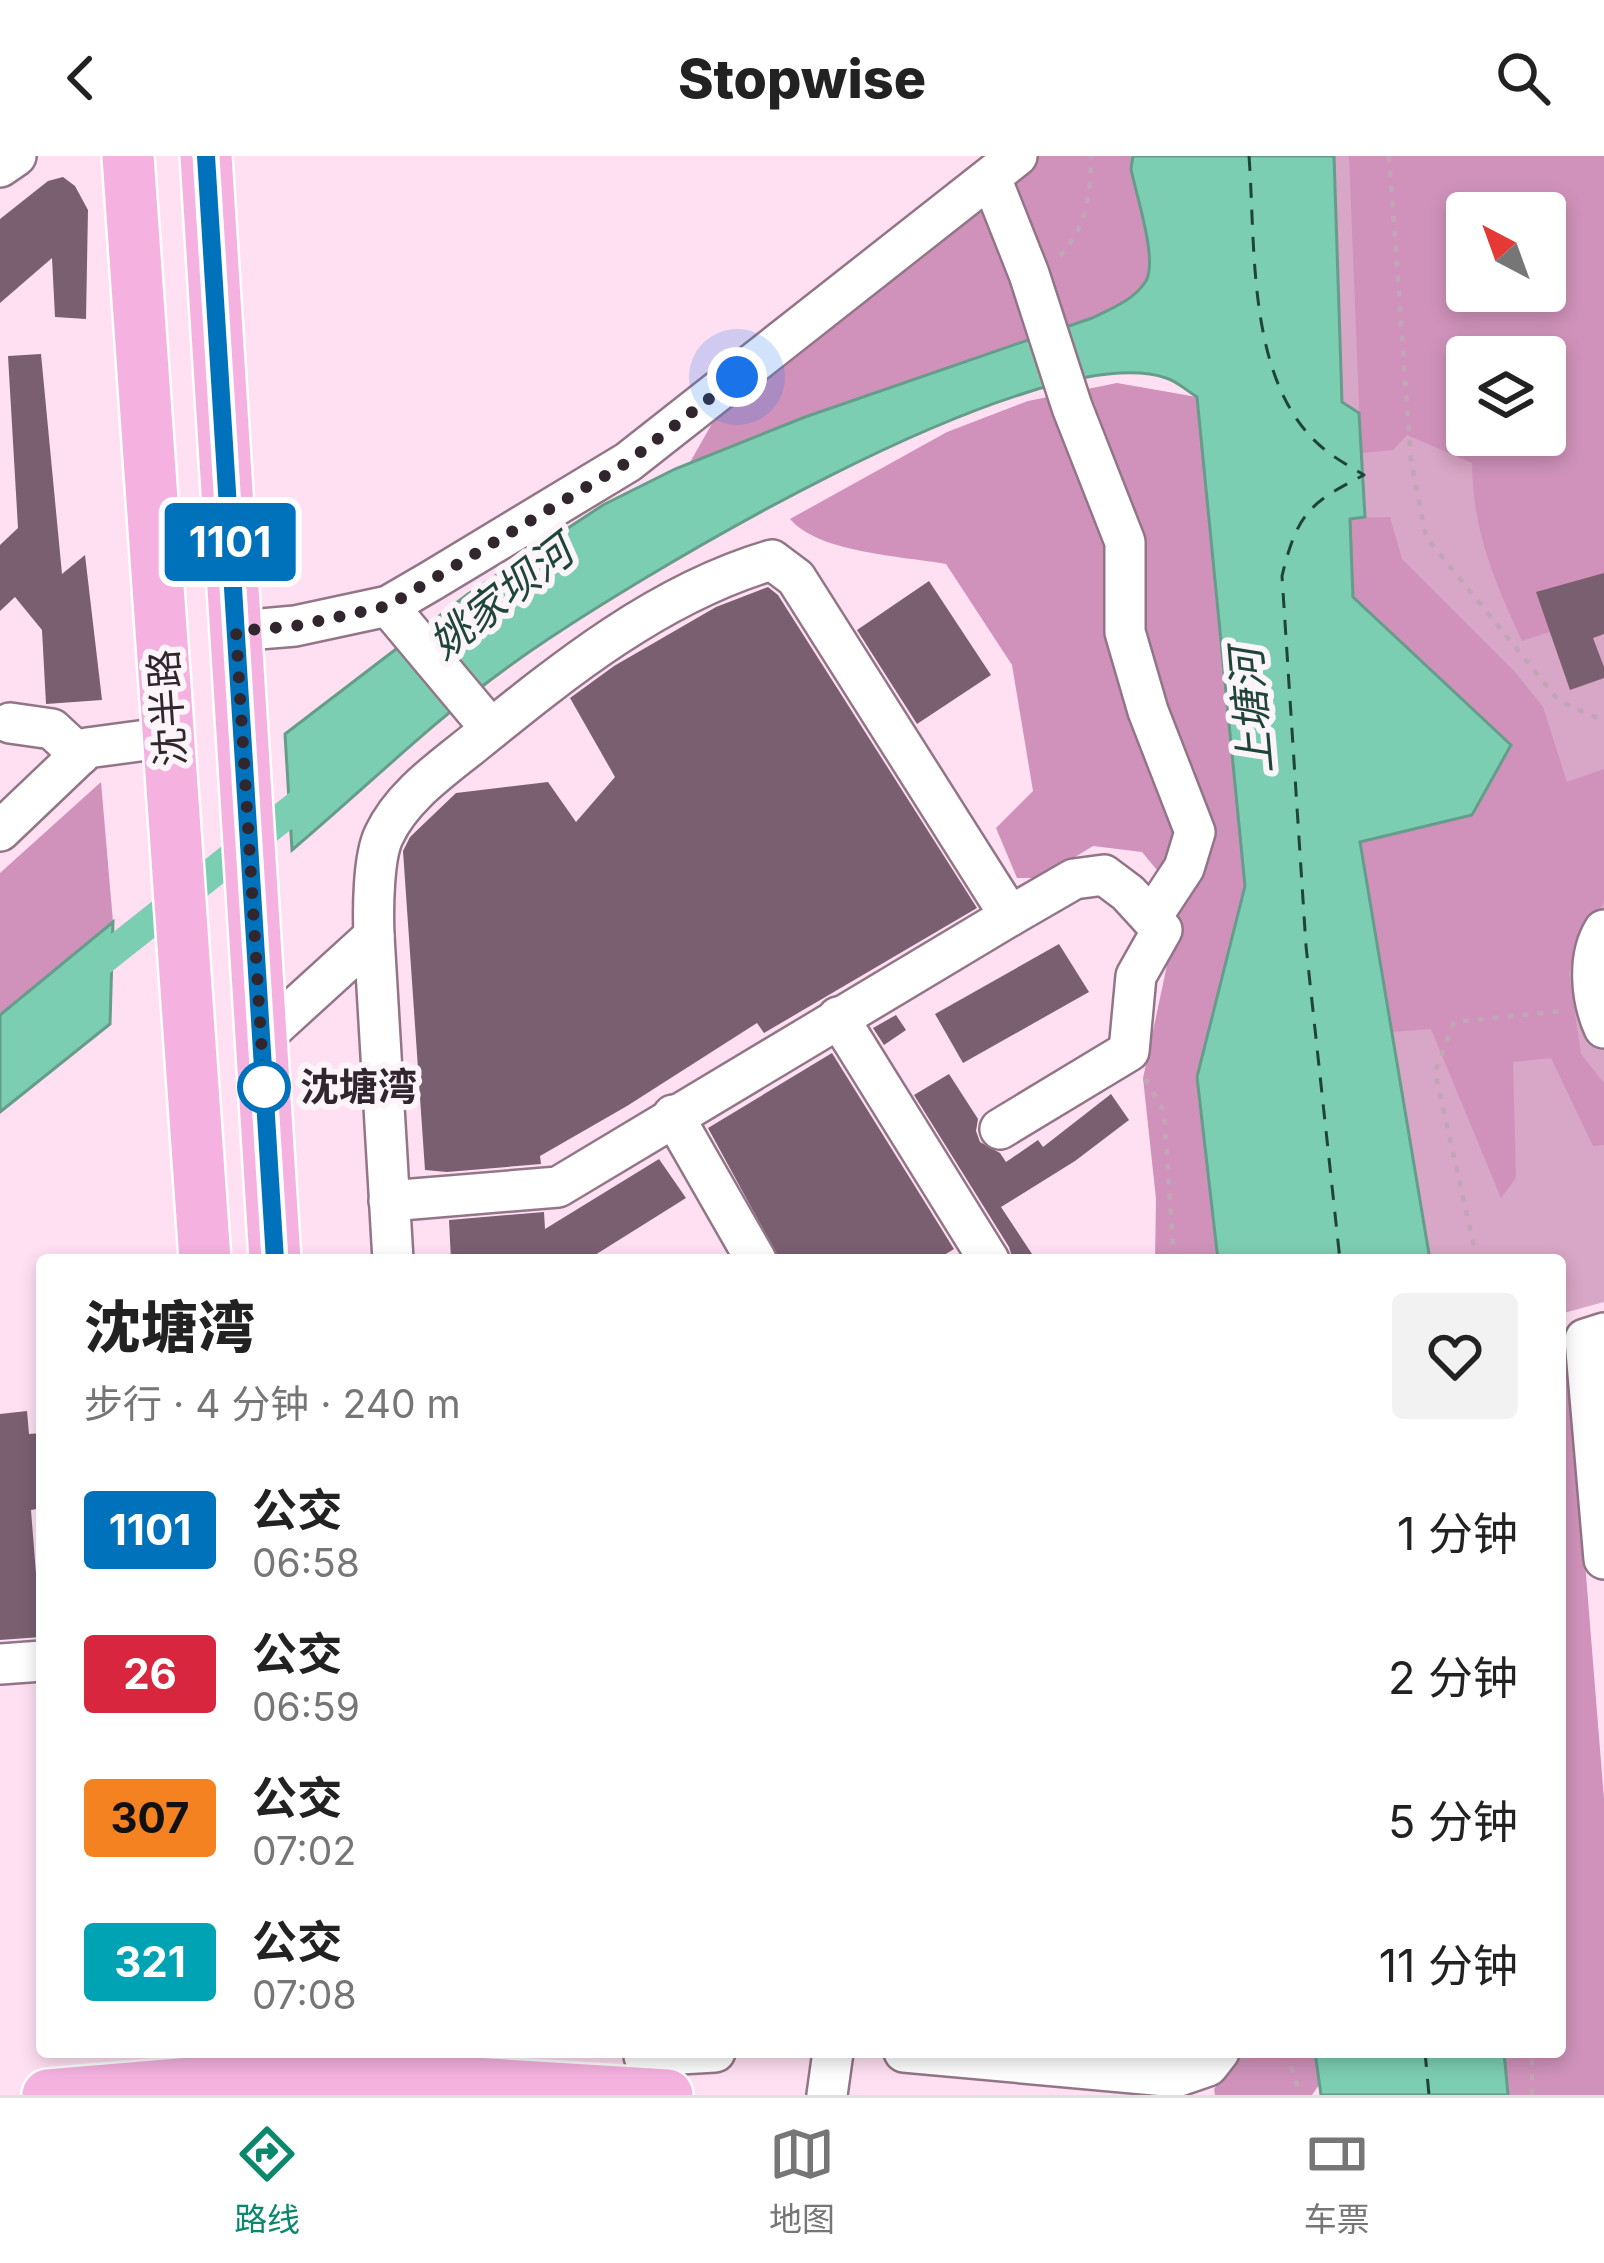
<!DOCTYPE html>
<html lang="zh">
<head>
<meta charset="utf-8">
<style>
	body { margin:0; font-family:Inter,"Noto Sans SC",sans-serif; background:#f2f2f2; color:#222; height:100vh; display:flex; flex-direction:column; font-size:45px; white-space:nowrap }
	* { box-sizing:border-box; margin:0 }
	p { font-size:39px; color:#767676 }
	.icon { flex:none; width:66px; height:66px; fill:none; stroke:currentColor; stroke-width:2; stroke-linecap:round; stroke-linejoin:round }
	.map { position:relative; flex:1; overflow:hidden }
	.drawer { position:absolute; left:36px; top:1098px; width:1530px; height:804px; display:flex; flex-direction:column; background:#fff; border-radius:12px; box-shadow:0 6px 18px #0003 }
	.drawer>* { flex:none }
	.badge { padding:0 24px; border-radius:9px; font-size:42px; line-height:78px }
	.needle { width:78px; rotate:319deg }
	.tools { position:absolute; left:1446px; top:36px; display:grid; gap:24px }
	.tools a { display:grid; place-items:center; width:120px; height:120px; border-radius:12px; background:#fff; box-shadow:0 6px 18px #0003; font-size:60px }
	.you { position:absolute; width:60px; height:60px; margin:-30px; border:9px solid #fff; border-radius:50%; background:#1a73e8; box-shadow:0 0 0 18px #1a73e833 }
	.map>.badge { position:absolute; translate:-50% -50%; box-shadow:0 0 0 6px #fff }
	.round { display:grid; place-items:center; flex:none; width:126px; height:126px; border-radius:12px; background:#f2f2f2 }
	.summary { display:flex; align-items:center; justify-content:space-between; height:204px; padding:0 48px }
	h1 { font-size:57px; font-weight:800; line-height:90px }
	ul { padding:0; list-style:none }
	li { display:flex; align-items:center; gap:36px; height:144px; padding:0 48px }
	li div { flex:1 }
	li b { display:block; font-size:45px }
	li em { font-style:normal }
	li .badge { min-width:132px; font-weight:700; text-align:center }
	header { display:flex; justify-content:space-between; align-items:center; height:156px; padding:0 48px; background:#fff; font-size:54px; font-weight:800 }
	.dock { display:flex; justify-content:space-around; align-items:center; height:168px; border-top:3px solid #e0e0e0; background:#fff; font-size:33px; color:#767676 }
	.dock a { display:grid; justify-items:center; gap:6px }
	.dock .current { color:#0b886b }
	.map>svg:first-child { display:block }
	.green { fill:#d8a6c6; fill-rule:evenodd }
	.forest { fill:#d092ba; fill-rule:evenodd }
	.water { fill:#7cceb2; stroke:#669c8a; stroke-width:3 }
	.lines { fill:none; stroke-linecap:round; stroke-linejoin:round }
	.canal { stroke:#7cceb2; stroke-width:30 }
	.ferry { stroke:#1f4439; stroke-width:3; stroke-dasharray:15 12; stroke-linecap:butt }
	.building { fill:#7a5f70 }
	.minor-casing { stroke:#927687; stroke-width:44 }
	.major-casing { stroke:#fff; stroke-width:56 }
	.path { stroke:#c0a7b6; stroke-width:4.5; stroke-dasharray:6 9; stroke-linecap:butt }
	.minor { stroke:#fff; stroke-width:39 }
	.major { stroke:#f5b2e0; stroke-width:51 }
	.line-casing { stroke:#fff; stroke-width:27 }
	.line { stroke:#0072bc; stroke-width:18 }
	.walk { stroke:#31262d; stroke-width:12; stroke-dasharray:0 21.6 }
	.stop-dot { fill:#fff; stroke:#0072bc; stroke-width:6 }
	.labels { text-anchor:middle; stroke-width:12; stroke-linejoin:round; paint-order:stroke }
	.street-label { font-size:39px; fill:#31262d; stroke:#fbf5f9 }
	.stop-label { font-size:39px; font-weight:bold; fill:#31262d; stroke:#fbf5f9; text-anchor:start }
	.water-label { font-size:42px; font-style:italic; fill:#1f4439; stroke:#fbf5f9 }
</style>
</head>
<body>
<header><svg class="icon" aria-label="back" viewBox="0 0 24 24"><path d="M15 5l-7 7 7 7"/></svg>Stopwise<svg class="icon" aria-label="search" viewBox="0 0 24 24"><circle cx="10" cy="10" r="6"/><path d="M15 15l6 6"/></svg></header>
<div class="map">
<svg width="1604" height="1939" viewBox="0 0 1604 1939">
	<rect width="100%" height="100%" fill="#ffe0f3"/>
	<path class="green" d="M1334,0H1604V1146L1560,1158V1104H1430L1360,685L1353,441L1364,319L1361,297L1342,247ZM1467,57H1545V135H1467ZM1467,201H1545V279H1467Z"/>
	<g class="forest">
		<path d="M1038,0H1133L1131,13C1136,39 1158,103 1146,125C1134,144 1111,153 1092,162L805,261L689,308L718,257L924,101Z"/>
		<path d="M1349,0H1604V458L1522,485C1494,424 1473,376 1472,307L1407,279L1393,294L1361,297ZM1467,57H1545V135H1467ZM1467,201H1545V279H1467Z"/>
		<path d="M1117,227L1197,241L1245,730L1197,921L1219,1104H1155L1156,1043L1143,922L1181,743L1142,696L1093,690L1041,722H1017L996,672L1033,635L1012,509L946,408C902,400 819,397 790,363L947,276L1028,245Z"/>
		<path d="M1390,361L1402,403L1515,516L1543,551L1567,626L1604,613V746L1575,794L1569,817L1581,898L1604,927V989L1593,990L1551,902L1513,906L1516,1022L1501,1042L1431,873L1392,876L1360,685L1471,659L1511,589L1353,441L1350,362Z"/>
		<path d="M101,626L113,766L0,859V717Z"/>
		<path d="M1565,1157L1604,1643V1939H1508L1504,1896H1560V1158Z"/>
		<path d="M1241,1896H1315L1319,1929L1312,1939H1215L1214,1933Z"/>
	</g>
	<g class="water">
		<path d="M1133,0H1334L1342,246L1359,257L1365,361L1350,363L1353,441L1511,589L1472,659L1360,686L1430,1104H1218L1197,921L1245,730L1197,241C1187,235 1177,225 1166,222C1037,178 619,430 508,511C432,566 363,634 292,694L285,578L468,438L603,349L675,313L805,261L1092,162C1111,153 1134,144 1146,125C1158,103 1136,39 1131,13Z"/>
		<path d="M113,766L110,868L0,956V859Z"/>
		<path d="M1315,1896H1504L1508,1939H1321Z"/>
	</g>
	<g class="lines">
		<path class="canal" d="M82,820L322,630"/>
		<g class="ferry">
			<path d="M1249,0C1256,93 1246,229 1324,293C1336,303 1351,311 1364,319C1309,347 1297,358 1282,420L1306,790L1340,1104"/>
			<path d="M1425,1896L1429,1939"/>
		</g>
	</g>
	<g class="building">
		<path d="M63,21L75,30L88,54L86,163L55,161L52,102L0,147V63L48,25Z"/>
		<path d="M41,198L62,418L85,399L102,544L46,548L42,474L15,441L0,455V389L18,372L8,200Z"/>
		<path d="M1604,417V478L1593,482L1604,511V522L1570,534L1536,436Z"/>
		<path d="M929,425L991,519L917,568L857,474Z"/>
		<path d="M768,431L778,439L977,752L764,877L757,867L627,950L540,1000L541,1008L447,1016L425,1014L403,695L410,681L456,637L548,626L576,666L615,621L570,542L614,510L716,451Z"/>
		<path d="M1059,788L1089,836L963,907L935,858Z"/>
		<path d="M896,859L906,874L884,889L873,872Z"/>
		<path d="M832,897L954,1093L936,1104H780L708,972Z"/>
		<path d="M949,918L978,963L976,975L980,986L1000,997L1006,1006L1038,984L1043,991L1111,938L1129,964L1075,1005L1001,1051L1036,1104H1013L1009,1091L914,939Z"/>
		<path d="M659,1003L686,1042L587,1104H451L449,1064L544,1056L545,1073Z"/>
		<path d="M27,1255L29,1278L42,1277V1352L31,1354L41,1481L0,1484V1258Z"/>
	</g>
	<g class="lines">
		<g class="minor-casing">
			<g id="minor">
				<path d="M0,11L16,0"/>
				<path d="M991,22L1029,118L1072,251L1125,386V476L1148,555L1195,676L1184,712L1151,762"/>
				<path d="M388,450L491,573"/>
				<path d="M236,475L295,470L388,450L431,425L628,306L1017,0"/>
				<path d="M10,567L52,573L80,599"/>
				<path d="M0,675L87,592L169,581"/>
				<path d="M1604,774C1587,801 1591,843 1604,872"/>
				<path d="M838,861L989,1104"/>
				<path d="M261,883L374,780"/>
				<path d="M673,959L756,1104"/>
				<path d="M1000,973L1129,895L1136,820L1162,774L1128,737L1104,719L1074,723L1010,760"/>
				<path d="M389,1045L558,1031L1010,760L796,422L772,404C659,437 564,514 474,587C442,613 402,640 384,679C373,701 373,755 374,780L393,1104"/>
				<path d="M1604,1177L1585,1183L1604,1403"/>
				<path d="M0,1508L42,1505"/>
				<path d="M644,1896V1900L715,1896"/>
				<path d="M904,1896L1176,1921L1208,1910L1219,1896"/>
				<path d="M827,1939L833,1896"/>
			</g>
		</g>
		<g class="major-casing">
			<g id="major">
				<path d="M128,0L205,1104"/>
				<path d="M206,0L275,1104"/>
				<path d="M48,1939L311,1917L667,1939"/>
			</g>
		</g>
		<g class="path">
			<path d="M1389,0L1411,304L1426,381L1559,545L1604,565"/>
			<path d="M1060,100C1088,68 1090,40 1091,0"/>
			<path d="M1145,923L1164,955L1174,1104"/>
			<path d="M1477,1104L1435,916L1454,866L1562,855"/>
			<path d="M1287,1896L1300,1939"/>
			<path d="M1532,1939V1896"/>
		</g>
		<use href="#minor" class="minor"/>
		<use href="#major" class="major"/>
	</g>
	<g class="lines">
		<g class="line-casing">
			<path id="line" d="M206,0L275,1104"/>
		</g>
		<use href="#line" class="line"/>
		<path class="walk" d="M264,931L236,475L295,470L388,450L628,306L737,221"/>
	</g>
	<circle class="stop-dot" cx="264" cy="931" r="24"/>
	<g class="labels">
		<g class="street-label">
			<text transform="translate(167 552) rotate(-94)" y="14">沈半路</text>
		</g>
		<g class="stop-label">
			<text x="300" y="945">沈塘湾</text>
		</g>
		<g class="water-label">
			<text transform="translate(501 441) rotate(-38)" y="15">姚家坝河</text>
			<text transform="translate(1251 555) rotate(-95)" y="15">上塘河</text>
		</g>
	</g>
</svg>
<div class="tools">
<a><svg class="needle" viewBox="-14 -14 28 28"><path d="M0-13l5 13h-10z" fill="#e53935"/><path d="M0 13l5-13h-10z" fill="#767676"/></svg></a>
<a><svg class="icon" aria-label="layers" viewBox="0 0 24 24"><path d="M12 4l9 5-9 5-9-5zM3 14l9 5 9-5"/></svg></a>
</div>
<div class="you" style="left:737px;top:221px"></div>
<b class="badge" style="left:230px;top:386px;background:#0072bc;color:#fff">1101</b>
<section class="drawer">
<div class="summary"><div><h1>沈塘湾</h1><p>步行 · 4 分钟 · 240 m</p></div><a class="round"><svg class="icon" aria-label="heart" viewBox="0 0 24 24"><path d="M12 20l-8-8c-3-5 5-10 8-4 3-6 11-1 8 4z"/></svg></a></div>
<ul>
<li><span class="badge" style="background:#0072bc;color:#fff">1101</span><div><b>公交</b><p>06:58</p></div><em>1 分钟</em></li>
<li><span class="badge" style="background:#d7263d;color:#fff">26</span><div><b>公交</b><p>06:59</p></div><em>2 分钟</em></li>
<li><span class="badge" style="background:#f58220;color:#111">307</span><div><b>公交</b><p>07:02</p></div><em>5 分钟</em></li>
<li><span class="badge" style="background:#00a3b4;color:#fff">321</span><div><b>公交</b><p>07:08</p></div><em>11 分钟</em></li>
</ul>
</section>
</div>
<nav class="dock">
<a class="current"><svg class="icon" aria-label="directions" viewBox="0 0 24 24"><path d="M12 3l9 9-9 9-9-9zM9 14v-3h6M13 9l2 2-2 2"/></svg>路线</a>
<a><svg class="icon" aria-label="map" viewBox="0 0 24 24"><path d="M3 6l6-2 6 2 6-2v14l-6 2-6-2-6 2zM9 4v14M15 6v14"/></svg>地图</a>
<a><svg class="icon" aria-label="tickets" viewBox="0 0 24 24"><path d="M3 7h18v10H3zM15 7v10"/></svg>车票</a>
</nav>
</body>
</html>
